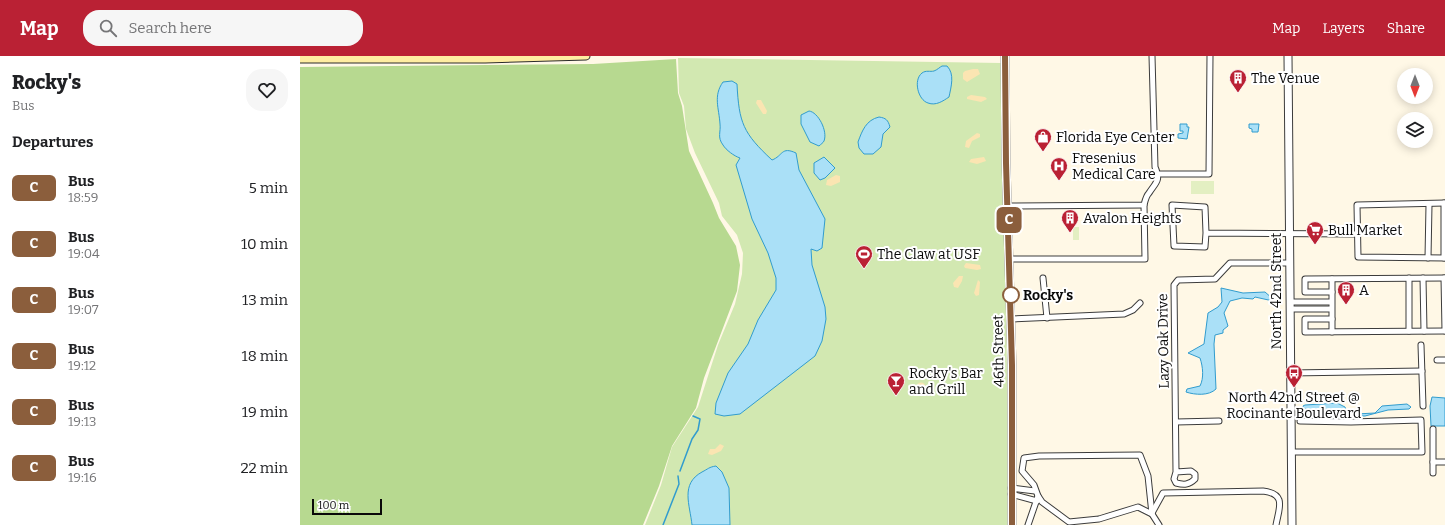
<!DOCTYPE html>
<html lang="en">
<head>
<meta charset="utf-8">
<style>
	body { margin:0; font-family:Bitter,serif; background:#f6f6f6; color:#202124; height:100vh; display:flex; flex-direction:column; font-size:15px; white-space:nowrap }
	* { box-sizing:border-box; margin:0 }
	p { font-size:13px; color:#757577 }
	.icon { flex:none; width:22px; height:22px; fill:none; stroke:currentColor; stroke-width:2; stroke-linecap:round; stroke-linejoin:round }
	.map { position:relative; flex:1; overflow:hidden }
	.side { display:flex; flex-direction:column; background:#fff; width:300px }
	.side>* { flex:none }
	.badge { padding:0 8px; border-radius:6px; font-size:14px; line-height:26px }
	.needle { width:26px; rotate:180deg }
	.controls { position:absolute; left:1097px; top:12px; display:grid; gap:8px }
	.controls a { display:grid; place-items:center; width:36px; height:36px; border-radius:50%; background:#fff; box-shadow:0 2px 10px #0003; font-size:20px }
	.scale { position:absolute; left:12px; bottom:10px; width:70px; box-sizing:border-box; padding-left:4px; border:2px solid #090909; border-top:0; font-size:11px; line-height:14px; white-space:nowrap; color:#090909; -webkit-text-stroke:3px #fff; paint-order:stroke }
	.map>.badge { position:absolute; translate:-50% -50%; box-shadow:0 0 0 2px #fff }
	h2 { padding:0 12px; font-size:15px; line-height:36px }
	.round { display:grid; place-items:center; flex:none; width:42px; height:42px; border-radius:16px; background:#f6f6f6 }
	.head { display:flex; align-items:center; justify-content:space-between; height:68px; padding:0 12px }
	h1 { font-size:19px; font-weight:800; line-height:30px }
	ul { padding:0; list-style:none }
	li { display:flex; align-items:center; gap:12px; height:56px; padding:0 12px }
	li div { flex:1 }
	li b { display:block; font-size:15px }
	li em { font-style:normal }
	li .badge { min-width:44px; font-weight:700; text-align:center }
	header { display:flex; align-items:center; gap:24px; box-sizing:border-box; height:56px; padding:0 20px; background:#ba2134; color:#fff }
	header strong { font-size:19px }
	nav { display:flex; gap:22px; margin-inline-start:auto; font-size:14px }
	.search { width:280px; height:36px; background:#f6f6f6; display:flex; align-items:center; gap:10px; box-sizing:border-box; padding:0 14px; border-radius:16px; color:#757577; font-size:15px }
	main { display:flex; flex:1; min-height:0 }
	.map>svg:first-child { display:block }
	.green { fill:#d2e8b1 }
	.forest { fill:#b7d990 }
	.sand { fill:#fbe5b2 }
	.pitch { fill:#e3efc2 }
	.water { fill:#aae0f7; stroke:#319cce }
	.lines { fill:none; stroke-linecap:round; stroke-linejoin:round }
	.stream { stroke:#319cce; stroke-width:1.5 }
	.minor-casing { stroke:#3c3c3c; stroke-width:7 }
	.tertiary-casing { stroke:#3c3c3c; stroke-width:9 }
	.secondary-casing { stroke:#2b2b2b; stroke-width:9 }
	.minor { stroke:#fff; stroke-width:5 }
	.tertiary { stroke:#fff; stroke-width:7 }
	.secondary { stroke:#ffeda1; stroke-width:7 }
	.line-casing { stroke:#fff; stroke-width:9 }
	.line { stroke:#8b5e3c; stroke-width:6 }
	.stop-dot { fill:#fff; stroke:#8b5e3c; stroke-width:2 }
	.labels { text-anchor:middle; stroke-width:4; stroke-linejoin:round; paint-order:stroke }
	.poi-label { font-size:14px; fill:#090909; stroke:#fff; text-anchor:start }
	.street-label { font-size:14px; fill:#090909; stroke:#fff }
	.stop-label { font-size:14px; font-weight:bold; fill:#090909; stroke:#fff; text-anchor:start }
</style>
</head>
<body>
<header>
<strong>Map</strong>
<div class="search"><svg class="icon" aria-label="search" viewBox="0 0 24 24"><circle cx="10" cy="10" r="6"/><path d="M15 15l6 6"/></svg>Search here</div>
<nav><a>Map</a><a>Layers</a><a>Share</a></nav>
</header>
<main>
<section class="side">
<div class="head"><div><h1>Rocky's</h1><p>Bus</p></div><a class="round"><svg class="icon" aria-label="heart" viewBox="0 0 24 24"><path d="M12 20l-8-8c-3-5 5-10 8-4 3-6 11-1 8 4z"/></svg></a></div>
<h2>Departures</h2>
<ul>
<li><span class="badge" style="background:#8b5e3c;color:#fff">C</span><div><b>Bus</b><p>18:59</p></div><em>5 min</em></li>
<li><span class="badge" style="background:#8b5e3c;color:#fff">C</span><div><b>Bus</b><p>19:04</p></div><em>10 min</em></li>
<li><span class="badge" style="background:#8b5e3c;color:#fff">C</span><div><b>Bus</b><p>19:07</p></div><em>13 min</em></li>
<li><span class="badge" style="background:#8b5e3c;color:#fff">C</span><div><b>Bus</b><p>19:12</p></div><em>18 min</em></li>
<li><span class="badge" style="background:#8b5e3c;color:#fff">C</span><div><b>Bus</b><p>19:13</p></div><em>19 min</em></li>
<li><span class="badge" style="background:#8b5e3c;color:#fff">C</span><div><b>Bus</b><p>19:16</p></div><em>22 min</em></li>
</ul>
</section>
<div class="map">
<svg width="1145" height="469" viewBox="0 0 1145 469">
	<rect width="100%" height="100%" fill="#fff8e6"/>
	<path class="green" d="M378,2L701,7L710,469H345L361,429L372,391L398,351L418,289L435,248L442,218L443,197L437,179L422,160L419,147L395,97L386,73L384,50L379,37Z"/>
	<path class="forest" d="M376,3L378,37L382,50L389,95L413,147L419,162L436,190L440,209L437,235L404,322L396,352L372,390L359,430L343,469H0V11L293,8Z"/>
	<g class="sand">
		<path d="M673,13H678L680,18L667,26L663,23V17L665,15Z"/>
		<path d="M671,39L685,41L687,43L681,46L667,43V41Z"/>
		<path d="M457,44H461L467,55L466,58H463L456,47Z"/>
		<path d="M677,77L680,78V81L672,85L669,92L665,91L666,85Z"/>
		<path d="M684,101L686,105L677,108L669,106L671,103Z"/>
		<path d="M536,119L540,120V126L531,130L526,129L527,124Z"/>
		<path d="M666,207L680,209L681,213L677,214L665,212L664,210Z"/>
		<path d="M659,220H663L662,225L658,232L654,231L653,227Z"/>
		<path d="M678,224L680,226L679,239L676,240L674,237Z"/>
		<circle cx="621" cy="331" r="4.5"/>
		<path d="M420,388L424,390L421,395L412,399L408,398L410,393H415Z"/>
	</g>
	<g class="pitch">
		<rect x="891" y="125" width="23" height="13"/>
		<rect x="773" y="171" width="6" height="13"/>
	</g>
	<g class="water">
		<path d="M642,10H647C655,18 651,31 649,41C643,45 636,50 628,47C618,44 613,24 622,17C626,14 630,16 634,15C637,14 640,11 642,10Z"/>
		<path d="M432,25L437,28C439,67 443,77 472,104C483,100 481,90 496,97L499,114L525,163L522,192L517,195L511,193L512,209L525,251L526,263L522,285L515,300L440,358L424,360L415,358L416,347L428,317L448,288L458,264L476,234V222L468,197L452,163L436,109L440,102C434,100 426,94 423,89C417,81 421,76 420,68C419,52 413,40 423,26Z"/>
		<path d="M509,55C518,56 528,75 524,85C523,87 521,88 519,90L510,86L501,68V59Z"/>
		<path d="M579,61C586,62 588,64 590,71L583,78L581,91L573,98H564L559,92L558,86C562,75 566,64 579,61Z"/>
		<path d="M880,68H887V71H889L887,83L878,82V78L883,77V75H880Z"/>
		<path d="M949,68H959L958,76H952V73L949,72Z"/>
		<path d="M524,101L535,112L525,122L520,124L514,117V107Z"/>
		<path d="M921,232L943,237L965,236L973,243V245L955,241L953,243L942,242L930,245L924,257L928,270L923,274V277L915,279L914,288L916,333C909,340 895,339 886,336L887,333L900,330C904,322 903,311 900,302L888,297L904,288L908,257L918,251L922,246Z"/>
		<path d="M1132,341L1145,342V370H1131L1130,350Z"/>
		<path d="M1037,347L1045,351L1047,356L1056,358L1075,357L1082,350L1107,348L1111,351L1109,353L1088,354L1065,360H1055L1037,355L1003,353V350L1005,349Z"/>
		<path d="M416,410L422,416L429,432L430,469H392C390,449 380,428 402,416C408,413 409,411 416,410Z"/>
	</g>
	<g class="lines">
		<g class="stream">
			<path d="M380,415L392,383L398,374L400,363L393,360"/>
			<path d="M363,469L379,428L378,420"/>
		</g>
		<g class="minor-casing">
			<g id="minor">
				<path d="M858,118H909L910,0"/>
				<path d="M1144,147V202"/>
				<path d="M1145,147L1057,149L1058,201L1145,202"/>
				<path d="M708,150L844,149C845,145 846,140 849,137C856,126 861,125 855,111L852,0"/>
				<path d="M906,177L905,191L874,190L872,149L905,151L906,177L1057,178"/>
				<path d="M1128,202L1129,149"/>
				<path d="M710,203H845L844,149"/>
				<path d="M743,222L747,262"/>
				<path d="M1123,222L1124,275"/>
				<path d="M1144,222L1145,275"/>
				<path d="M1032,223V276"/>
				<path d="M1032,236H1005V223L1145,222"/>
				<path d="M990,246H1031"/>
				<path d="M990,253H1031"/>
				<path d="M711,263L824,258L833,254L840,247"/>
				<path d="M1032,263H1005V276L1145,275"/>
				<path d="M1109,275V222"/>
				<path d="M1121,289L1123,350"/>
				<path d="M1137,304H1145"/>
				<path d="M990,317L1122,315"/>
				<path d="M876,366L919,365"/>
				<path d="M1133,373V417"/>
				<path d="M991,396H1122L1121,364L1051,366L1000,365"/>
				<path d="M1133,406H1145"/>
				<path d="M876,416L891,415L895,418V423C889,429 884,429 876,427L874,423L876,416L874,229L878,224L915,223L930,207H989"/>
				<path d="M711,432L735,435"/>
				<path d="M711,438L737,445"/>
				<path d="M738,440L742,446L769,466L799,463L838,451L852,458"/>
				<path d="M852,457L863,437L963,435C987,438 979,452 976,469"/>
				<path d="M728,469L738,440L734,429L722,415L724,402L739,400L840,399L848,420L852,458L859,469"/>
			</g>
		</g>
		<g class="tertiary-casing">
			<g id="tertiary">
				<path d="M705,0L706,107L712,309V469"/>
				<path d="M988,0L992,469"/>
			</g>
		</g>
		<g class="secondary-casing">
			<path id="secondary" d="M0,3H185L286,0"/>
		</g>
		<use href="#minor" class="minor"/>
		<use href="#tertiary" class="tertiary"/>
		<use href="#secondary" class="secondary"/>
	</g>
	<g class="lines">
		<g class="line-casing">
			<path id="line" d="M705,0L706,107L712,309V469"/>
		</g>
		<use href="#line" class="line"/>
	</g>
	<defs>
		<g id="building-pin" transform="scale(0.9)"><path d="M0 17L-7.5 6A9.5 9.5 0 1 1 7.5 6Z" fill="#ba2134" stroke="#fff"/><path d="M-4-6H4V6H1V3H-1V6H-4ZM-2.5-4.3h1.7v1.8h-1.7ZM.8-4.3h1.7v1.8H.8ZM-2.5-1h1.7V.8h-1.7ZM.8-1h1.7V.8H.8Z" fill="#fff"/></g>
		<g id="shop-pin" transform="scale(0.9)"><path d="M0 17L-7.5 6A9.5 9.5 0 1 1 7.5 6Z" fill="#ba2134" stroke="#fff"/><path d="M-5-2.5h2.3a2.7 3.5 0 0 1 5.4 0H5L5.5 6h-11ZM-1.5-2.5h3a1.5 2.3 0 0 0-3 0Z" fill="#fff"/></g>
		<g id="hospital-pin" transform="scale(0.9)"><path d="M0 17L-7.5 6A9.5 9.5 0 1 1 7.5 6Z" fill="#ba2134" stroke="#fff"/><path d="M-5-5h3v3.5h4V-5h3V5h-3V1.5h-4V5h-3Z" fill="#fff"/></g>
		<g id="supermarket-pin" transform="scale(0.9)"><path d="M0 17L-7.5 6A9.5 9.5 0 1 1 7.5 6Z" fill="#ba2134" stroke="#fff"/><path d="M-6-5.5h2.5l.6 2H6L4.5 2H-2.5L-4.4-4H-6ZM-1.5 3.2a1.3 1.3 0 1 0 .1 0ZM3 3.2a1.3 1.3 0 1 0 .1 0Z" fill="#fff"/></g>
		<g id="stadium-pin" transform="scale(0.9)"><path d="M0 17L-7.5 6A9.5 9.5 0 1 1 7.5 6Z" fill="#ba2134" stroke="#fff"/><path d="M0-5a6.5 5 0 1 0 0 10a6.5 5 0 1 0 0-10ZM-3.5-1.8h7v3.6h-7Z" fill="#fff"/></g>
		<g id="bus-pin" transform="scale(0.9)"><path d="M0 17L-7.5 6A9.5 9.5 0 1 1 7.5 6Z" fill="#ba2134" stroke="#fff"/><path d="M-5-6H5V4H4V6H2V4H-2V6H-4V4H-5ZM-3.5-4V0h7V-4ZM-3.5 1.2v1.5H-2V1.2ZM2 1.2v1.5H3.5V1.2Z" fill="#fff"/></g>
		<g id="bar-pin" transform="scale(0.9)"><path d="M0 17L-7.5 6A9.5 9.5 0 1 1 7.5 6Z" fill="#ba2134" stroke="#fff"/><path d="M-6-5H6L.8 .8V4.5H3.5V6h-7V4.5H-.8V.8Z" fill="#fff"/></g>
	</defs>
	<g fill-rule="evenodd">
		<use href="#building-pin" x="938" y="22"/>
		<use href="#shop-pin" x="743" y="81"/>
		<use href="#hospital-pin" x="759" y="110"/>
		<use href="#building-pin" x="770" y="162"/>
		<use href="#supermarket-pin" x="1015" y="174"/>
		<use href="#stadium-pin" x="564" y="198"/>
		<use href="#building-pin" x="1046" y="234"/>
		<use href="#bus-pin" x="994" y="317"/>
		<use href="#bar-pin" x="596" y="325"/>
	</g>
	<circle class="stop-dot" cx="711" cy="239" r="8"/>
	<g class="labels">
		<g class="poi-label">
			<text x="951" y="27">The Venue</text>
			<text x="756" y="86">Florida Eye Center</text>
			<text x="772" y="107">Fresenius<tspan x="772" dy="16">Medical Care</tspan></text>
			<text x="783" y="167">Avalon Heights</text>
			<text x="1028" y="179">Bull Market</text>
			<text x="577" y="203">The Claw at USF</text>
			<text x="1059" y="239">A</text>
			<text x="609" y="322">Rocky's Bar<tspan x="609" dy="16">and Grill</tspan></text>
			<text x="994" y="346" text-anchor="middle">North 42nd Street @<tspan x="994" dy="16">Rocinante Boulevard</tspan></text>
		</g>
		<g class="street-label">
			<text transform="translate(976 235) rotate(-90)" y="5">North 42nd Street</text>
			<text transform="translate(863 285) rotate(-91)" y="5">Lazy Oak Drive</text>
			<text transform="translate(698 295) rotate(-91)" y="5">46th Street</text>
		</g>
		<g class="stop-label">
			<text x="723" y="244">Rocky's</text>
		</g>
	</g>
</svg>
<div class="controls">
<a><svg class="needle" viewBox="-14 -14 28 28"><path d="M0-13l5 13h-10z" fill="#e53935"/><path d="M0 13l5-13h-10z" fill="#757577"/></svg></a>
<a><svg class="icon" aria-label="layers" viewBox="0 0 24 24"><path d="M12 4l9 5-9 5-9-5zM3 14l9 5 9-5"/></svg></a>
</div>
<div class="scale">100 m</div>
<b class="badge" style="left:709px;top:164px;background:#8b5e3c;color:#fff">C</b>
</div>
</main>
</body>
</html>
